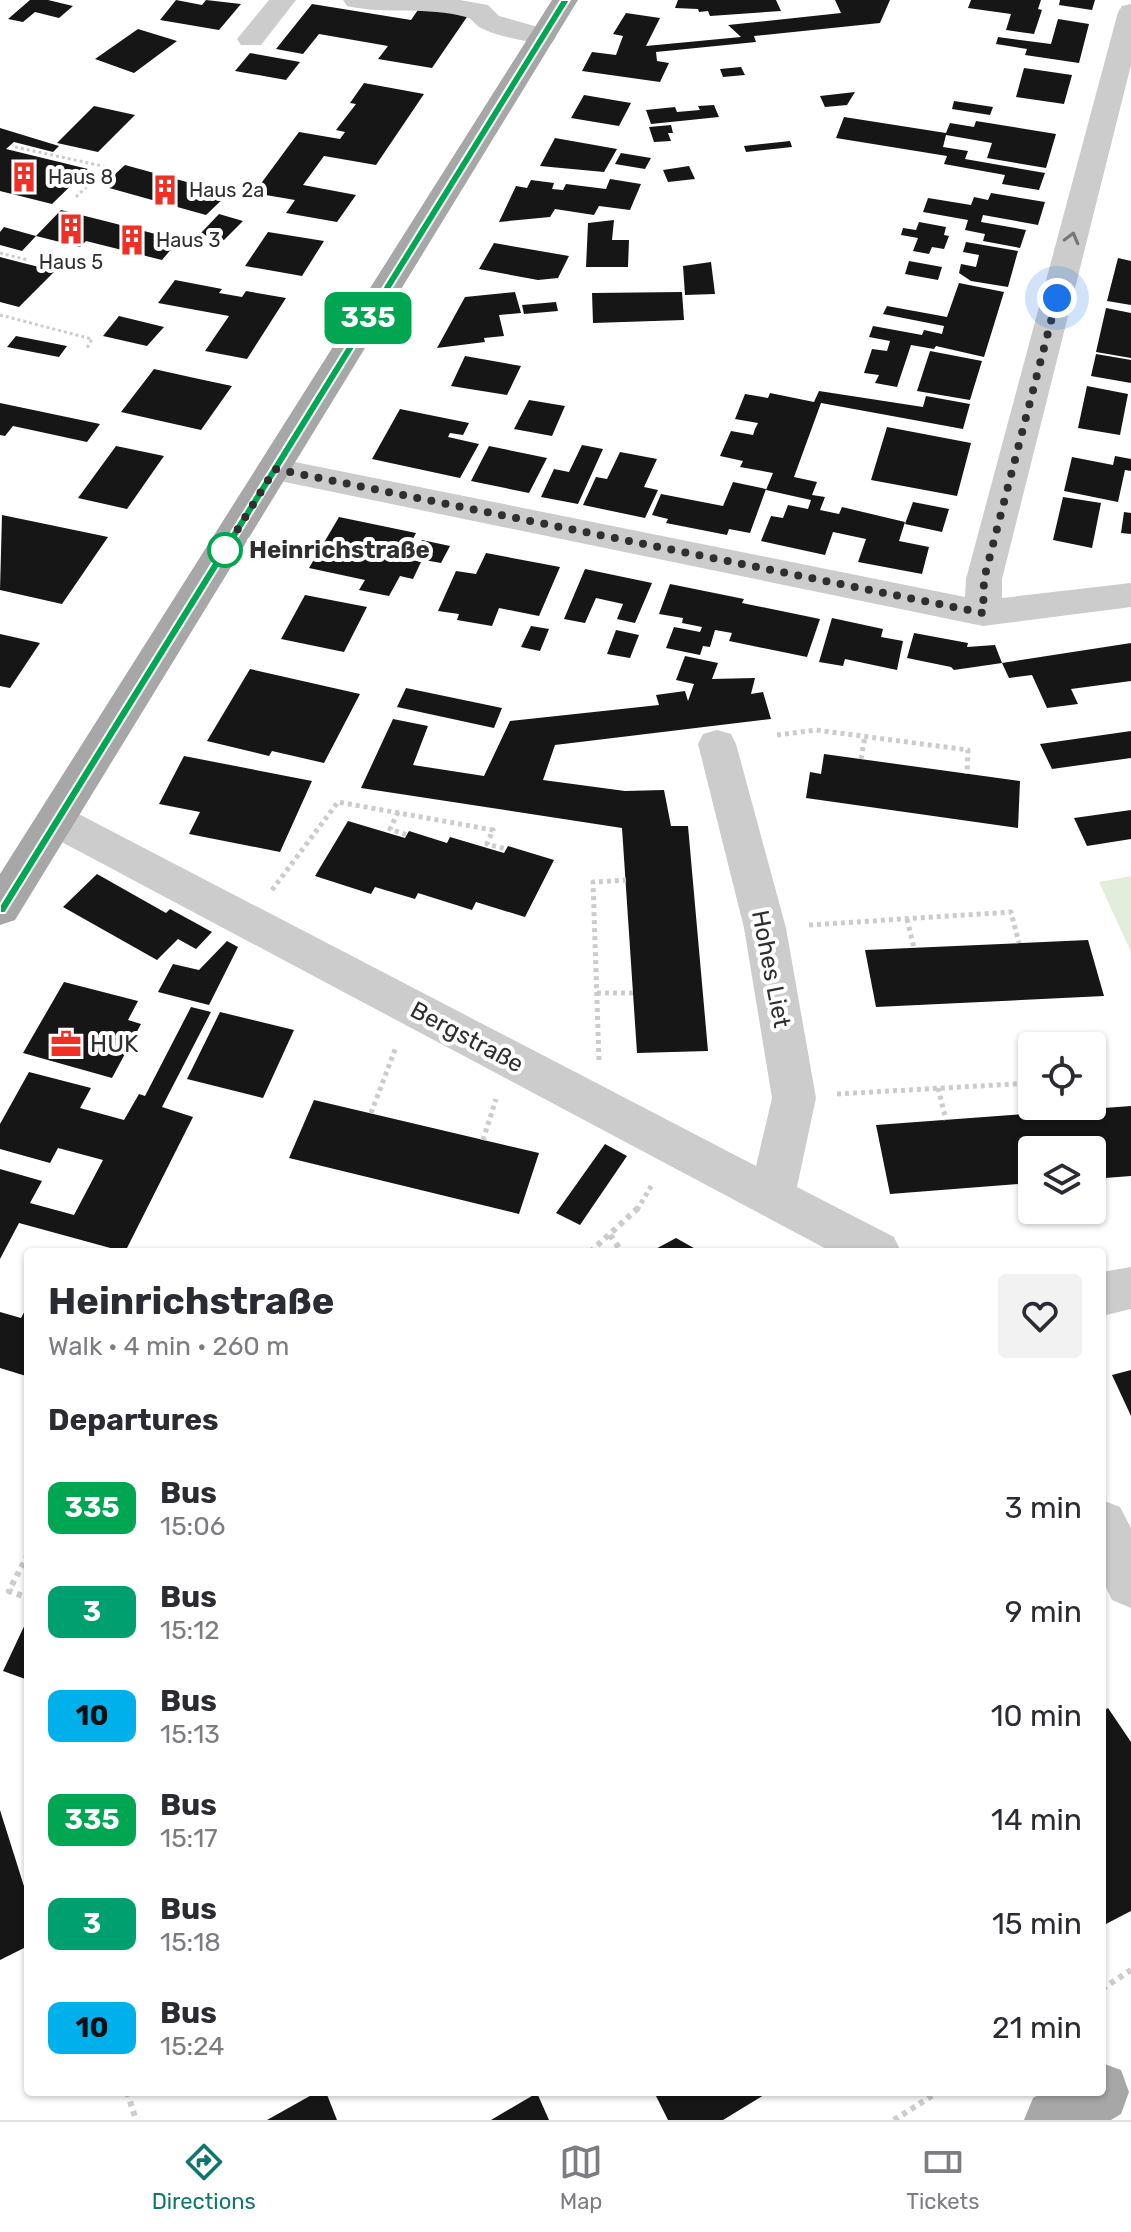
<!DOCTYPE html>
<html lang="en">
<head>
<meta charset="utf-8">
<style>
	body { margin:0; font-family:Rubik,sans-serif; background:#f2f2f3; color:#2b2b33; height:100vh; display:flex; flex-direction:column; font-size:30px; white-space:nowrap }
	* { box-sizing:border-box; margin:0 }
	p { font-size:26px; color:#7c7c81 }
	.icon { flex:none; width:44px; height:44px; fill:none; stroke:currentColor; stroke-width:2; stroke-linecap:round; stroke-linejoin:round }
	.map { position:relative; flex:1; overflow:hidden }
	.sheet { position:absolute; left:24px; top:1248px; width:1082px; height:848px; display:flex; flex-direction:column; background:#fff; border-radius:8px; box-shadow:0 2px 6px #0004 }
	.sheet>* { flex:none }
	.badge { padding:0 16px; border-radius:12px; font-size:28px; line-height:52px }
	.controls { position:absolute; left:1018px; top:1032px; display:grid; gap:16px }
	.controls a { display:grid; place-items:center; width:88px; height:88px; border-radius:8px; background:#fff; box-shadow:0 2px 6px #0004; font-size:40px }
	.you { position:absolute; width:40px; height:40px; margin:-20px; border:6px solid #fff; border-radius:50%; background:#1a73e8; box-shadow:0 0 0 12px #1a73e833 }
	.map>.badge { position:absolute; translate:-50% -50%; box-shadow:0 0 0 4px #fff }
	h2 { padding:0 24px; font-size:30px; line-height:72px }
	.round { display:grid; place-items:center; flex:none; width:84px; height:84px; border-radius:8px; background:#f2f2f3 }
	.overview { display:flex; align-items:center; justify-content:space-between; height:136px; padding:0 24px }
	h1 { font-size:38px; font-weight:700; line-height:60px }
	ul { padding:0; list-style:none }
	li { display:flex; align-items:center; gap:24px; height:104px; padding:0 24px }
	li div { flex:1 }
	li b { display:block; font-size:30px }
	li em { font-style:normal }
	li .badge { min-width:88px; font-weight:700; text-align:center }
	.tab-bar { display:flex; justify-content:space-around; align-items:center; height:112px; border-top:2px solid #e1e1e2; background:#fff; font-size:22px; color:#7c7c81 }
	.tab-bar a { display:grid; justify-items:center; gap:4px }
	.tab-bar .on { color:#0f766e }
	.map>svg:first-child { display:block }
	.green { fill:#e3eddc }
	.building { fill:#161616 }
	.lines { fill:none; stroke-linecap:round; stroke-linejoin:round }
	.path-far2 { stroke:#ccc; stroke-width:3; stroke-dasharray:3 3; stroke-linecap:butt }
	.path-far1 { stroke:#ccc; stroke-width:5; stroke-dasharray:4 4; stroke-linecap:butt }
	.path { stroke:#ccc; stroke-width:6; stroke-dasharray:5 5; stroke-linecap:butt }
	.minor { fill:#ccc; fill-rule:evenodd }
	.major { fill:#a7a7a7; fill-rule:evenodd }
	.oneway { stroke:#767676 }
	.line { fill:#00a651; stroke:#fff; stroke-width:2 }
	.walk { stroke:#2f2f2f; stroke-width:8; stroke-dasharray:0 14.4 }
	.stop-dot { fill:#fff; stroke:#00a651; stroke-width:4 }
	.labels { text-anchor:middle; stroke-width:8; stroke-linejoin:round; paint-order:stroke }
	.far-poi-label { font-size:20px; fill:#2f2f2f; stroke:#fff; text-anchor:start }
	.stop-label { font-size:24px; font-weight:bold; fill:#2f2f2f; stroke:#fff; text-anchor:start }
	.street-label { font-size:24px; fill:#2f2f2f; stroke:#fff }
	.poi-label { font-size:24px; fill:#2f2f2f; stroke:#fff; text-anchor:start }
</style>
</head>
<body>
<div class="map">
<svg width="1131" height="2120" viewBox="0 0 1131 2120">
	<rect width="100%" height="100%" fill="#fff"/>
	<path class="green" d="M1131,876V952L1099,882Z"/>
	<g class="building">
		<path d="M30,0H48L73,6L59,18L35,12L23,22L8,19Z"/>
		<path d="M176,0L202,5L206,0L241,4L219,30L160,20Z"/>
		<path d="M678,0H776L781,11L710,16L708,11L699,12L698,9L675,8Z"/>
		<path d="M835,0H890L880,23L754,36L756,42L656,52L657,61L669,63L660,82L582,71L592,52L616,55L623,36L613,34L626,13L660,18L646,46L741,37L728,25L841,13Z"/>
		<path d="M971,0H1041L1038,9L1042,10L1034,34L1006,30L1011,14L968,8Z"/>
		<path d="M1060,0H1095L1092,10L1059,5Z"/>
		<path d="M312,4L411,20L420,7L469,14L432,68L378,59L388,46L319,34L303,54L276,49Z"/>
		<path d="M1058,19L1089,24L1079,63L1025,55L1027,49L996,44L998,37L1051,44Z"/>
		<path d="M138,29L177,41L134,73L95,59Z"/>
		<path d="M250,53L300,62L286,80L235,71Z"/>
		<path d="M741,67L745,75L723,77L720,69Z"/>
		<path d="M1024,68L1072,75L1064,104L1016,97Z"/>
		<path d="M364,83L424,94L376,165L324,156L303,185L356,195L337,222L286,213L295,200L254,193L299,132L340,139L345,132L336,130L356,104L350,103Z"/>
		<path d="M855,92L847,105L825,107L820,96Z"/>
		<path d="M584,95L631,103L619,126L571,118Z"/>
		<path d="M954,101L993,107L990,115L952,109Z"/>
		<path d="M714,105L719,117L651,124L646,110L675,107L677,112L700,110L698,106Z"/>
		<path d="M94,106L135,115L98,152L57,143Z"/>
		<path d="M844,117L946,133L950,123L974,127L976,121L1056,134L1046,168L987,158L992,143L946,135L943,147L968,151L965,159L1045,173L1039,190L1002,184L1005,175L944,164L947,156L836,138Z"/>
		<path d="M671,125L673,133H668L671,141L654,142L649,127Z"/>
		<path d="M0,128L59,146L53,152L14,142L6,149L88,169L52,204L0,191Z"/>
		<path d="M555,138L617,149L604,172L540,166Z"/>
		<path d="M790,141L792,147L746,152L744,146Z"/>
		<path d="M621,153L651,158L645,169L615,164Z"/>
		<path d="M125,165L194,184L228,194L206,215L102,186Z"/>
		<path d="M689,166L695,179L668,182L663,170Z"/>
		<path d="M610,179L641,184L630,210L599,206L594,215L555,209L550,217L499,222L516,186L527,188L531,180L554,183L552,189L563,190L566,184L606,189Z"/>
		<path d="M991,193L1045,202L1038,225L983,215L981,222L1026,230L1020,248L983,241L985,234L965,230L968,220L923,212L928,198L971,205L974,197L988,200Z"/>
		<path d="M61,210L105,221L179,240L162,260L86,241L80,247L36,236Z"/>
		<path d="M219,214L243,221L224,240L200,234Z"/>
		<path d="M614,220L612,240H629L628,267H586L588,223Z"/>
		<path d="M919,222L946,227L944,235L949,236L944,249L932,247L929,254L913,251L918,238L901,235L903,228L916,230Z"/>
		<path d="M4,227L18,231L36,236L22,251L0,245V232Z"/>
		<path d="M268,232L324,241L302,276L245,266Z"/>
		<path d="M966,242L1018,251L1008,287L971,281L959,273L961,264L976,267L979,255L963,252Z"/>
		<path d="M494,243L569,256L558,278L538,280L479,269Z"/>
		<path d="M0,257L23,263L55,271L19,307L0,302Z"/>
		<path d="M1118,258L1131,261V305L1107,301Z"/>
		<path d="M909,261L942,267L938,280L905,274Z"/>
		<path d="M711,262L715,294L685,295L683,266Z"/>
		<path d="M175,280L222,289L219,293L242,297L246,291L286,298L247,359L205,351L229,316L158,303Z"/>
		<path d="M959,283L1004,292L984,357L936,346L934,349L911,345L897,387L875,383L879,375L864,373L872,349L887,351L890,341L869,337L873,326L922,335L924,330L942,334L944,326L883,314L887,306L947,317Z"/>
		<path d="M515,292L521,313L499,315L504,336L484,338L485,342L437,348L465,297Z"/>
		<path d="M682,292L684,320L593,323L592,293Z"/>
		<path d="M556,302L558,311L524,314L522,305Z"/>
		<path d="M1106,308L1131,313V358L1096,352Z"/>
		<path d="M119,316L164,327L147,346L103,336Z"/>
		<path d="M16,336L67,346L59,357L7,347Z"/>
		<path d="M930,351L982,361L970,400L917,391Z"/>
		<path d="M1096,354L1131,360V383L1091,376Z"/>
		<path d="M465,356L521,366L507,395L451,386Z"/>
		<path d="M154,369L199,379L232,386L201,430L121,412Z"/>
		<path d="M1087,386L1128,394L1120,435L1078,428Z"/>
		<path d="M819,391L923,407L926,396L970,404L963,429L821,403L794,477L817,482L812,495L825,497L820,510L839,514L842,507L905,522L899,541L929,547L922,574L858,562L866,539L833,532L825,555L761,541L771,516L783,518L788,505L808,509L811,500L766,490L773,473L740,467L743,461L720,456L731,431L753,435L755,429L758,423L735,419L745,394L768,398L770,393L814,402Z"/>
		<path d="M529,400L565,406L552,436L514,429Z"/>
		<path d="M0,403L100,424L87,442L13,426L5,436L0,435Z"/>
		<path d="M400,409L469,423L463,435L450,433L448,437L479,444L460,478L372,459Z"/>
		<path d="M887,427L971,443L957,496L871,480Z"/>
		<path d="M582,445L603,449L578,504L541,497L554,469L569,472Z"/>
		<path d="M116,446L164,456L127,509L78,498Z"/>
		<path d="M489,446L547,458L529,493L471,481Z"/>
		<path d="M620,452L657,459L644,487L658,490L645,518L583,505L596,477L607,479Z"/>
		<path d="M1115,456L1131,459V471L1125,470L1118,502L1064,491L1072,457L1113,465Z"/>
		<path d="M733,482L766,489L750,533L729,529L727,535L666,523L668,519L652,515L661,494L723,506Z"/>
		<path d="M1063,497L1101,503L1092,548L1053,540Z"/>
		<path d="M913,502L949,509L942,532L905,524Z"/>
		<path d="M1124,512L1131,513V534L1121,533Z"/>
		<path d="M2,515L108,537L62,604L0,590Z"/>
		<path d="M339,517L416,533L403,558L421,562L413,579L400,576L389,596L359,590L365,580L309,568Z"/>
		<path d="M422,540L450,546L441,563L413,558Z"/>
		<path d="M486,553L560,567L539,616L499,608L492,626L457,620L459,614L438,611L456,571L476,574Z"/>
		<path d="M585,569L652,583L635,623L617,619L623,604L596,598L585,623L564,619Z"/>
		<path d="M670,584L744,599L742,603L820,619L807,657L729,641L732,633L715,630L710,647L703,646L700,655L666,648L674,627L700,632L702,627L682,623L683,618L659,614Z"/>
		<path d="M305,595L367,607L344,652L281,639Z"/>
		<path d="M832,618L883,629L881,637L903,641L897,670L845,659L843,666L819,662Z"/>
		<path d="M531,626L549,629L540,651L521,647Z"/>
		<path d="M616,630L639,635L630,658L607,654Z"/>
		<path d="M914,633L968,643L967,647L995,645L1002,663L954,670L951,667L907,658Z"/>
		<path d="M0,634L40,643L10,688L0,686Z"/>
		<path d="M1131,643V681L1071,689L1078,704L1047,708L1032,675L1009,678L1002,663Z"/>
		<path d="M685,656L718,663L712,679L755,678L751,694L763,692L771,719L555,745L543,780L625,791L664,790L671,826H688L708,1051L637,1053L622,828L361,788L393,719L428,726L413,765L484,776L510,721L659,705L656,695L685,691L688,701L694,684L676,680Z"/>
		<path d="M250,669L360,694L324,763L272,751L269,756L207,741Z"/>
		<path d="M406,688L502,708L494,728L397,707Z"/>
		<path d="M1131,731V758L1052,769L1040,744Z"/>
		<path d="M824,754L1020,781L1018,828L806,798L810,772L821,774Z"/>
		<path d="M184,756L312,781L280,852L189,834L200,812L159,804Z"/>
		<path d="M1131,810V839L1087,846L1074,818Z"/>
		<path d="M348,821L405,838L409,831L447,843L450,837L504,853L508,846L554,860L525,917L476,902L472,910L418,893L415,899L375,887L371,894L315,876Z"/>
		<path d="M97,874L166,913L170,909L212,932L196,949L178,939L157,960L63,907Z"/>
		<path d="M1088,940L1104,996L876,1007L865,950Z"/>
		<path d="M227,941L238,947L209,1005L158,992L173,964L199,970Z"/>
		<path d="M64,982L138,1001L128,1020L141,1024L112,1078L23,1053Z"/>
		<path d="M191,1007L211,1012L162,1107L193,1117L125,1252L19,1223L0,1259V1169L42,1181L30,1203L74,1215L103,1160L58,1148L50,1163L0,1149V1124L29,1072L91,1088L80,1108L124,1120L139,1094L145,1096Z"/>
		<path d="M220,1012L294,1030L263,1098L187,1079Z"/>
		<path d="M314,1100L539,1153L519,1214L289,1158Z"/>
		<path d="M1131,1106V1176L1092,1179V1150H1032V1183L890,1194L876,1125Z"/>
		<path d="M605,1144L627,1156L580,1225L556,1213Z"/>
		<path d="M676,1238L701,1252H650Z"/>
		<path d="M28,1305V1371L26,1376L0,1368V1312L21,1318Z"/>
		<path d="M1131,1370V1416L1112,1375Z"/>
		<path d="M28,1618V1680L3,1671Z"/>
		<path d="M1108,1708L1131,1742V1911L1102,1926V1712Z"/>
		<path d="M0,1810L28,1899V1946L0,1960Z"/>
		<path d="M317,2092H326L337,2120H267Z"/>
		<path d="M654,2092H769L723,2120H668Z"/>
		<path d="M537,2093L549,2120H491Z"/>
	</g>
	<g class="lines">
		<g class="path-far2">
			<path d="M15,147L107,167"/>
			<path d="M76,197L106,168"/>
			<path d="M0,253L28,260"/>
			<path d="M0,315L92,339L87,348"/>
		</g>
		<g class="path-far1">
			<path d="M777,735L816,730L968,750L967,774"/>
			<path d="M861,759L865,736"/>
			<path d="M398,812L390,829L407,835"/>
			<path d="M272,890L338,802L493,830L487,844L506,849"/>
			<path d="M907,919L914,948"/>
			<path d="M809,925L1011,912L1019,943"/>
			<path d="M597,993H633"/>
			<path d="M599,1060L593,882L626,880"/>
			<path d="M938,1088L946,1120"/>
			<path d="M837,1094L1032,1083"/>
			<path d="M1092,1103L1094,1109"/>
			<path d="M371,1113L396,1047"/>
			<path d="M483,1140L496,1099"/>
			<path d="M637,1210L653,1183"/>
		</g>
		<g class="path">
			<path d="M610,1235L622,1252"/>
			<path d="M590,1252L638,1208"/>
			<path d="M28,1554L9,1591L28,1598"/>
			<path d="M1102,1989L1131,1970"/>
			<path d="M127,2092L136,2120"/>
			<path d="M894,2120L938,2092"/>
		</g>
		<g class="minor">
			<path d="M269,0H296L261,45H241L237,39Z"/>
			<path d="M343,0H460L488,5L499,16L552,31L556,37L552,43L542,45C523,40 498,37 481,28C475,25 473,19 466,17C427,6 386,15 347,6Z"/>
			<path d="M1131,4V65L1002,579V598L1131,583V607L983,626L275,480L263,477L258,469L263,461L275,458L965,597L966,579L1118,12L1122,6Z"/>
			<path d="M717,730L731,734L736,744L786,928L816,1098L797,1187L894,1237L901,1252H832L43,832L37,821L43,810L57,806L71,810L756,1166L772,1098L744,928L698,744L703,734Z"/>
			<path d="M1131,1267V1309L1102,1316V1272Z"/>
			<path d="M1102,1500L1120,1507L1131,1528V1608L1112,1600L1102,1579Z"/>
		</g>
		<g class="major">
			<path d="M552,0H578L15,920L0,925V874Z"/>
			<path d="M1102,2063L1121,2070L1129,2092L1121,2114L1111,2120H1024L1033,2098L1043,2092H1102Z"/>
		</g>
	</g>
	<defs><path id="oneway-chevron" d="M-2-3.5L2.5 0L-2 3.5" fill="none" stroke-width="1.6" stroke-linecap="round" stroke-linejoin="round" transform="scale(2)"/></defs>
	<use class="oneway" href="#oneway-chevron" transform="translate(1072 238) rotate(-75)"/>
	<path class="line" d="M561,0H570L5,913H0V905Z"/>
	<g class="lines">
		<path class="walk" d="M225,550L220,558L275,469L983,613L984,579L1057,298"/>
	</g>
	<defs>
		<g id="building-bare" transform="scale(2.4)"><path d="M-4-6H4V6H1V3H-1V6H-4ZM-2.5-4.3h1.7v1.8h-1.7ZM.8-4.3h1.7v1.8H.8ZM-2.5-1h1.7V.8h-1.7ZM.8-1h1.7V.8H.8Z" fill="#f03027" stroke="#fff" stroke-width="2.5" paint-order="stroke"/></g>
		<g id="office-bare" transform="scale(2.4)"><path d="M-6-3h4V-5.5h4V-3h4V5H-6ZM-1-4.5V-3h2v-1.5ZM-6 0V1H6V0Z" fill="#f03027" stroke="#fff" stroke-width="2.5" paint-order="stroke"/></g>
	</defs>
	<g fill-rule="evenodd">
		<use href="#building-bare" x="24" y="177"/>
		<use href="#building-bare" x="165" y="190"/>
		<use href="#building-bare" x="71" y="229"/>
		<use href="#building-bare" x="132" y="240"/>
		<use href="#office-bare" x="66" y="1044"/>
	</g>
	<circle class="stop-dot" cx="225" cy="550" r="16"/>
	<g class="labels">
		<g class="far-poi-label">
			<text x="48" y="184">Haus 8</text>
			<text x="189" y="197">Haus 2a</text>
			<text x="156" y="247">Haus 3</text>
			<text x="71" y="269" text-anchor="middle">Haus 5</text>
		</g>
		<g class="stop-label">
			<text x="249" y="558">Heinrichstraße</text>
		</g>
		<g class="street-label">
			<text transform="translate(771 969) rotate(79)" y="8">Hohes Liet</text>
			<text transform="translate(467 1037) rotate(28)" y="8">Bergstraße</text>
		</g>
		<g class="poi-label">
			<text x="90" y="1052">HUK</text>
		</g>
	</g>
</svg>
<div class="controls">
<a><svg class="icon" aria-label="locate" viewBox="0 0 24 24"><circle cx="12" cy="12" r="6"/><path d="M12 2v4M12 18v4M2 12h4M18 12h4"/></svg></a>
<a><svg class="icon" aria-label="layers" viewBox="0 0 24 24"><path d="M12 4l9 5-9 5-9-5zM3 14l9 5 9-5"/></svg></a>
</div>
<div class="you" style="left:1057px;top:298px"></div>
<b class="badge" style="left:368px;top:318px;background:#00a651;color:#fff">335</b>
<section class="sheet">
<div class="overview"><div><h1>Heinrichstraße</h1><p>Walk · 4 min · 260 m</p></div><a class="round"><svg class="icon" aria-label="heart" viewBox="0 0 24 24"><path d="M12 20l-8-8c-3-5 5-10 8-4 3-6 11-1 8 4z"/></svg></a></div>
<h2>Departures</h2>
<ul>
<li><span class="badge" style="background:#00a651;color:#fff">335</span><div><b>Bus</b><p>15:06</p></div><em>3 min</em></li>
<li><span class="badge" style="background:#009f6f;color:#fff">3</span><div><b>Bus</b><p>15:12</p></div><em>9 min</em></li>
<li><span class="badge" style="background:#00b0ea;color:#111">10</span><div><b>Bus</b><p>15:13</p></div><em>10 min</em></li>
<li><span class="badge" style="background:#00a651;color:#fff">335</span><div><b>Bus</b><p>15:17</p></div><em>14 min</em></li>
<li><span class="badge" style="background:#009f6f;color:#fff">3</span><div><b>Bus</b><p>15:18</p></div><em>15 min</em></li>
<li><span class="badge" style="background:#00b0ea;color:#111">10</span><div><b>Bus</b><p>15:24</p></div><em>21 min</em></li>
</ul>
</section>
</div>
<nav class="tab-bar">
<a class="on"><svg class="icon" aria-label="directions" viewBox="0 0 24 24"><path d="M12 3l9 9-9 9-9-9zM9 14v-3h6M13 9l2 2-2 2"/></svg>Directions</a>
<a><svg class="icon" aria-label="map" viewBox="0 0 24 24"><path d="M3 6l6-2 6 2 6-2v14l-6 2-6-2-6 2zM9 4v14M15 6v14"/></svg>Map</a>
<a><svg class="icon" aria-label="tickets" viewBox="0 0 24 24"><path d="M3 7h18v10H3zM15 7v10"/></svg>Tickets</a>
</nav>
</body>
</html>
